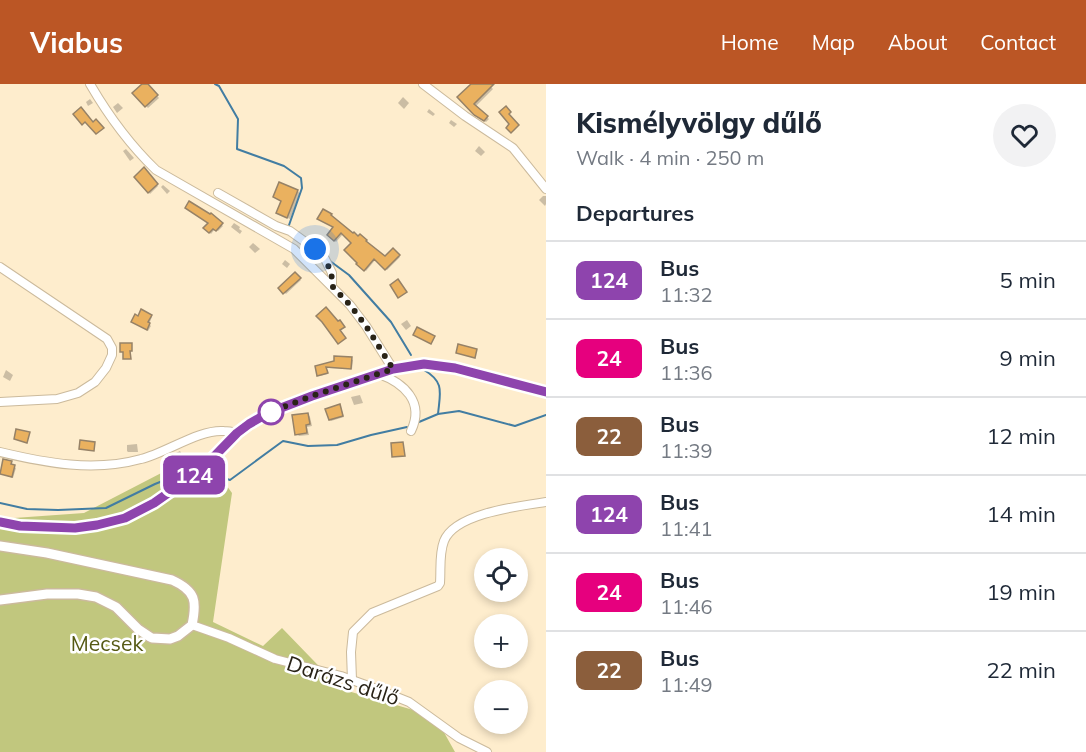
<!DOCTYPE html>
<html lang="en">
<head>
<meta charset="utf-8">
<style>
	body { margin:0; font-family:Mulish,sans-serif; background:#f2f2f3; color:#1f2937; height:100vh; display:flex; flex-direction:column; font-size:22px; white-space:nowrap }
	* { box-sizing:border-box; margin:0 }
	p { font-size:20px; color:#747a83 }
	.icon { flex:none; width:33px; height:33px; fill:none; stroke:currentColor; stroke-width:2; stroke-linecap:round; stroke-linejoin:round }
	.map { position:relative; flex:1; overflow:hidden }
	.panel { display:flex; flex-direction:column; background:#fff; width:540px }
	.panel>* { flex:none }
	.badge { padding:0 12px; border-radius:9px; font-size:21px; line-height:39px }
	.fabs { position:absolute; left:474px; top:464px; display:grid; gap:12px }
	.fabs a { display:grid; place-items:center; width:54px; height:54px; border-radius:50%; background:#fff; box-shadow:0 3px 9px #0003; font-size:30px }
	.you { position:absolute; width:30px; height:30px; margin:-15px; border:4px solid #fff; border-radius:50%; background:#1a73e8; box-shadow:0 0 0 9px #1a73e833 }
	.map>.badge { position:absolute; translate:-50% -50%; box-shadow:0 0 0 3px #fff }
	h2 { padding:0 30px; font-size:22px; line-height:54px }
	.round { display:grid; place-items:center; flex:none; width:63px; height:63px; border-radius:32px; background:#f2f2f3 }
	.head { display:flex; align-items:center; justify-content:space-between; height:102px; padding:0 30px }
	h1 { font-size:28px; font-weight:800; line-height:45px }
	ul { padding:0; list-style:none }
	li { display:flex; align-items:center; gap:18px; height:78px; padding:0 30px; border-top:2px solid #e0e1e3 }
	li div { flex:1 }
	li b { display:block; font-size:22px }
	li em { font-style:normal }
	li .badge { min-width:66px; font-weight:700; text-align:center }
	header { display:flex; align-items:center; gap:36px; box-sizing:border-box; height:84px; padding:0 30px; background:#bb5625; color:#fff }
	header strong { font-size:28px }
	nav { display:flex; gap:33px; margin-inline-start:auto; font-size:21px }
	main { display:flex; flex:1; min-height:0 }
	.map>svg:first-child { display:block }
	.green { fill:#c1c77e }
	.shadow { fill:#0003 }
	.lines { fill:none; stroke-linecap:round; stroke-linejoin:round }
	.stream { stroke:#427da2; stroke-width:2 }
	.building { fill:#eab15f; stroke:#968267; stroke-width:1.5 }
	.minor-casing { stroke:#cbba9c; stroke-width:10 }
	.major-casing { stroke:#cbba9c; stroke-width:12 }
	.minor { stroke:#fff; stroke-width:8 }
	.major { stroke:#fff; stroke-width:9 }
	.line-casing { stroke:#fff; stroke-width:14 }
	.line { stroke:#8e44ad; stroke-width:9 }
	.walk { stroke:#292317; stroke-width:6; stroke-dasharray:0 10.8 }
	.stop-dot { fill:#fff; stroke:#8e44ad; stroke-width:3 }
	.labels { text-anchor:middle; stroke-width:5; stroke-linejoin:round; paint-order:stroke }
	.park-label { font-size:21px; fill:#555913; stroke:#fff }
	.street-label { font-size:21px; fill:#292317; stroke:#fff }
</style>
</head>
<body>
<header>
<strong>Viabus</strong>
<nav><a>Home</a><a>Map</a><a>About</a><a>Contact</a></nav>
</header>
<main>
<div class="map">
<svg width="546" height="668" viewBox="0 0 546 668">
	<rect width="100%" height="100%" fill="#feedcd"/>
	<path class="green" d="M169,385L216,387L232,409L213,538L263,562L282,544L341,605L427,630L437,636L455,668H0V435L84,429Z"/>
	<g class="shadow">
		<path d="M145,0H147L159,14L148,24L134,9Z"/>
		<path d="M473,0H488L493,5L475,23L489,35L486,38L478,33L459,13Z"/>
		<path d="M403,13L409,19L404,25L398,19Z"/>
		<path d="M90,15L93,19L88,22L86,18Z"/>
		<path d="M118,19L123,24L117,29L113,23Z"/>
		<path d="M429,25L435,30L433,32L427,28Z"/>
		<path d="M451,36L457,40L454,43L449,39Z"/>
		<path d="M479,62L485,68L481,72L475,67Z"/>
		<path d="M126,65L134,74L130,77L123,67Z"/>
		<path d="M144,85L158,102L150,110L136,93Z"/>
		<path d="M279,100L298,107L300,110L290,135L277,129L282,118L274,113Z"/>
		<path d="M163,101L170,107L167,110L161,103Z"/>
		<path d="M543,112H546V120L545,122L539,116Z"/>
		<path d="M211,131L223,142L218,147L215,145L211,150L205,144L210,140Z"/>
		<path d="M332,133L385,174L393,166L400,173L387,186L376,175L366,187L358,180L359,178L353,159L343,150L336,158L329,151L335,144Z"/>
		<path d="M234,139L240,143L239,145L242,147L240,150L231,143Z"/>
		<path d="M253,159L260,165L255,169L249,163Z"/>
		<path d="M285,176L290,180L287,184L282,180Z"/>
		<path d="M295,190L301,196L286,210L280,204Z"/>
		<path d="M151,232L152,233L149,240L151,242L148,247L134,239Z"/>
		<path d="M407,236L411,242L406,246L401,240Z"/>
		<path d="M351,275L353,276L352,285L326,284L328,290L320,292L319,291L317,283Z"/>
		<path d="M6,286L13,291L10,297L3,293Z"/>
		<path d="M360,311L363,319L354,321L351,313Z"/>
		<path d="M341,323L344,333L331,337L330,336Z"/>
		<path d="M308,330L310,333L312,342L307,343L309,351L299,352L297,350Z"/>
		<path d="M137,360L138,368H128L127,367V361Z"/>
		<path d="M180,367L183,372L176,374L174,370Z"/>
		<path d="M11,378L12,382L16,384L13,394L1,390Z"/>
	</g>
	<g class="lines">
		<g class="stream">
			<path d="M215,0L219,2L238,35L237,65L284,82L301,94L302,104L288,144"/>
			<path d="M330,177L349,191L391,238L411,271"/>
			<path d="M424,286C445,298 440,309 438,330"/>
			<path d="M419,338L438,330L459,327L515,342L546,331"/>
			<path d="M210,389L230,396L283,357L308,362L337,361L371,351L407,343"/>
			<path d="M0,419L27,425L58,426L106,424L155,400L180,390L184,387"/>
		</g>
	</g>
	<g class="building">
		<path d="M142,0H148L158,11L145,23L132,9Z"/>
		<path d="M471,0H494L474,20L488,32L484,37L474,31L457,13Z"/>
		<path d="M506,22L511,28L509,30L519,41L511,49L506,44L509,40L499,28Z"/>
		<path d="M81,23L93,38L96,35L104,44L96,50L85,38L82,41L73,30Z"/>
		<path d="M144,83L158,100L148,109L134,93Z"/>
		<path d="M279,98L298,106L287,134L276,129L281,117L273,113Z"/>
		<path d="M189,117L210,130L211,129L223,139L216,147L213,145L209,149L203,144L208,139L185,124Z"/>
		<path d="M323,125L332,130L331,131L353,149L354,148L358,152L360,150L367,156L366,157L385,172L393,164L400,171L385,186L374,175L364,187L356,180L357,179L344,166L351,159L341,149L334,157L327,151L333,143L317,135Z"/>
		<path d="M295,188L301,194L283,210L278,204Z"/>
		<path d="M398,195L407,208L398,214L390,201Z"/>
		<path d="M326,223L338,237L340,236L345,243L340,246L346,254L338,260L322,238L316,232Z"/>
		<path d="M141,225L152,231L148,238L150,239L147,246L131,238L135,230L138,232Z"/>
		<path d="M417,243L435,252L431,260L413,251Z"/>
		<path d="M120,259H132V267H130L131,275H123V268H120Z"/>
		<path d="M458,260L477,265L475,274L456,269Z"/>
		<path d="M334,272L352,273L351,285L326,283L328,289L317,292L315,282L334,277Z"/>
		<path d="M340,320L343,332L329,336L325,325Z"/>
		<path d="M308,329L310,340L306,341L307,349L295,351L292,331Z"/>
		<path d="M16,345L30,348L27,359L14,355Z"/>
		<path d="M80,356L95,358L94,367L79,365Z"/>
		<path d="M403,358L405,372L392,373L391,359Z"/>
		<path d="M3,375L12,377L11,380L15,381L12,393L0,390Z"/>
	</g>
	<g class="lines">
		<g class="minor-casing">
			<g id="minor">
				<path d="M90,0C108,31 130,61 156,86L294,165L350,221L366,242L393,285"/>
				<path d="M423,0L465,32L513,64L546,105"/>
				<path d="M218,109L276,142L290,147L315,165L325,175L332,189V202"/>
				<path d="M0,183L107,255L112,264V271L106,284L95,298L78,309L57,315L0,318"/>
				<path d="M379,290C404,299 425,318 411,347"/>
				<path d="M0,368C46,379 94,388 141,375C166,369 199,345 224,347C228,347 233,348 237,349"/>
				<path d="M192,541L229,554L275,575L341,592L374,604L409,618L459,654L487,668"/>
				<path d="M352,596L351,568L353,548L372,529L438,502L440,499C441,484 439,470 444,457C455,429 520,422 546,418"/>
			</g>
		</g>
		<g class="major-casing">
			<g id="major">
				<path d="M0,438L20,442L75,444L97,441L125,434L154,419L201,386L237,349L249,340L268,329L312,312L393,285L424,280L455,284L546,308"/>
				<path d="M0,462L47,469L172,496C196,507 197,517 192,541L178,552L170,555L152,554L150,553L138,545L116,523L96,513L78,510H47L0,516"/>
			</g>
		</g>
		<use href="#minor" class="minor"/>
		<use href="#major" class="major"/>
	</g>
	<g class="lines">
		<g class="line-casing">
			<path id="line" d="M0,438L20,442L75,444L97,441L125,434L154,419L201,386L237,349L249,340L268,329L312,312L393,285L424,280L455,284L546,308"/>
		</g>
		<use href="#line" class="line"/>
		<path class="walk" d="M271,328L268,329L312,312L393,285L366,242L350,221L332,202C333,186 326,176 315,165"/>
	</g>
	<circle class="stop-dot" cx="271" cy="328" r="12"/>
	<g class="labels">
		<g class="park-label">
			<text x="107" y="567">Mecsek</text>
		</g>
		<g class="street-label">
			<text transform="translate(343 597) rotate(18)" y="7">Darázs dűlő</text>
		</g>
	</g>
</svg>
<div class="fabs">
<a><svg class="icon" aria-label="locate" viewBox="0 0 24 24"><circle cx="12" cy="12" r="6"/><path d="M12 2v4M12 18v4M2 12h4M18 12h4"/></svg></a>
<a>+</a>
<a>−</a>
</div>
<div class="you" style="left:315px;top:165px"></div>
<b class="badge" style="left:194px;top:391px;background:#8e44ad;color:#fff">124</b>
</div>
<section class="panel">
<div class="head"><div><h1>Kismélyvölgy dűlő</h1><p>Walk · 4 min · 250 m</p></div><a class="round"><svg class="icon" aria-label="heart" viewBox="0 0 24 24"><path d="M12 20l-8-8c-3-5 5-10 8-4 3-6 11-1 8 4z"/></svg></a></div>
<h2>Departures</h2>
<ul>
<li><span class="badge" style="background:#8e44ad;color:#fff">124</span><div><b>Bus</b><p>11:32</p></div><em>5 min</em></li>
<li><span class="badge" style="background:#e6007e;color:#fff">24</span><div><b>Bus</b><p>11:36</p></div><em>9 min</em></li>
<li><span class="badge" style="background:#8b5e3c;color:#fff">22</span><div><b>Bus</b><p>11:39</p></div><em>12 min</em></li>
<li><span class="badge" style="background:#8e44ad;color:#fff">124</span><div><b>Bus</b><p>11:41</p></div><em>14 min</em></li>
<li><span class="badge" style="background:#e6007e;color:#fff">24</span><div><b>Bus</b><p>11:46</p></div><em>19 min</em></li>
<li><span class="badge" style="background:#8b5e3c;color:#fff">22</span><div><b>Bus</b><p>11:49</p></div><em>22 min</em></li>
</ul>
</section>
</main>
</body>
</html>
